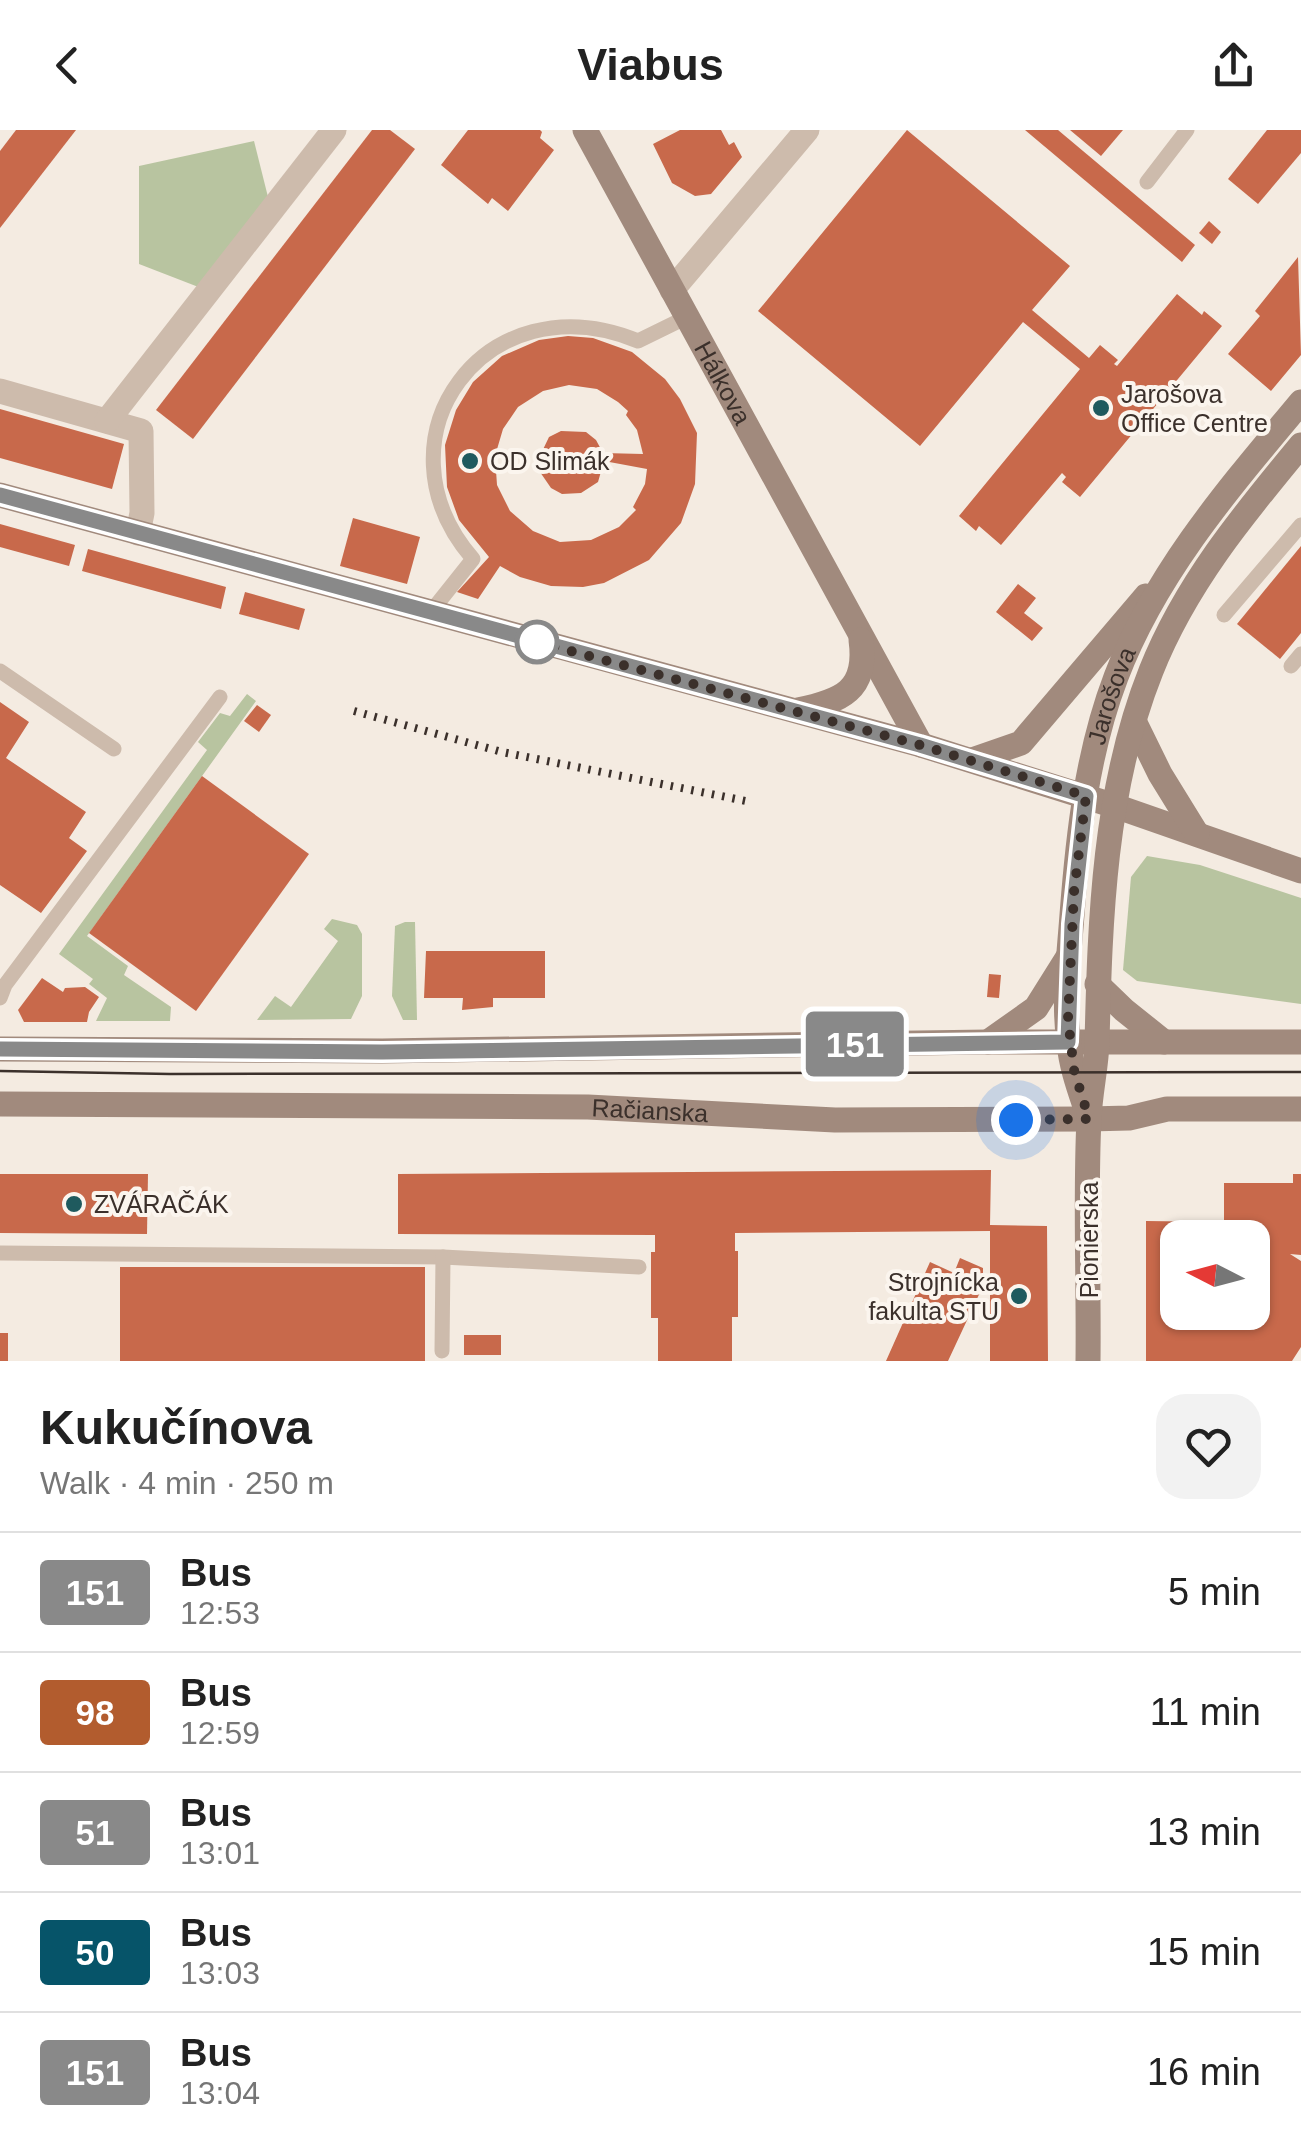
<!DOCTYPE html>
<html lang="en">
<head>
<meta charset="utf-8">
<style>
	body { margin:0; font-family:Arial,sans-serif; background:#f2f2f2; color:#222; height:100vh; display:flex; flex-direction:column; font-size:38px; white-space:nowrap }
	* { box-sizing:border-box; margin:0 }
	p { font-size:32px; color:#767676 }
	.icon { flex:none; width:55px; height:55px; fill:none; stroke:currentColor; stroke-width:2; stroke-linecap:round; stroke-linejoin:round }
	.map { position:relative; height:1231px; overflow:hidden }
	.side { display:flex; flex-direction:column; background:#fff; flex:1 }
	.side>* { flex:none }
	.badge { padding:0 20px; border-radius:8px; font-size:35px; line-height:65px }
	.needle { width:65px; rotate:276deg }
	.controls { position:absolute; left:1160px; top:1090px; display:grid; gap:20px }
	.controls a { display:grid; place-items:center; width:110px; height:110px; border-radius:20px; background:#fff; box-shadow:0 2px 8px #0004; font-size:50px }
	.you { position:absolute; width:50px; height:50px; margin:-25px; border:8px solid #fff; border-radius:50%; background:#1a73e8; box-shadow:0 0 0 15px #1a73e833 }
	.map>.badge { position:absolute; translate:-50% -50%; box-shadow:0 0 0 5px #fff }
	.round { display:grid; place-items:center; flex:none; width:105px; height:105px; border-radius:30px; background:#f2f2f2 }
	.overview { display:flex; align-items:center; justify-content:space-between; height:170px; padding:0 40px }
	h1 { font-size:48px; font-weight:700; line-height:75px }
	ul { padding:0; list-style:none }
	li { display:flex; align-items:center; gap:30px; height:120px; padding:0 40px; border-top:2px solid #e0e0e0 }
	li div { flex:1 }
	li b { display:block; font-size:38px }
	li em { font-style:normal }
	li .badge { min-width:110px; font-weight:700; text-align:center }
	header { display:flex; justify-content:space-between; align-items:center; height:130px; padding:0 40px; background:#fff; font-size:45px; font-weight:700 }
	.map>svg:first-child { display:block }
	.green { fill:#b8c4a0 }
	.building { fill:#c8694b; fill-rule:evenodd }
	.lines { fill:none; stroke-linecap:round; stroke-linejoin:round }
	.lane { stroke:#cdbbac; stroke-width:15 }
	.street { stroke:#cdbbac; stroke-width:25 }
	.secondary { stroke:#a18a7d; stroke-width:25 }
	.tram { stroke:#3b302b; stroke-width:2.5 }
	.rail { stroke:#3b302b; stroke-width:8; stroke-dasharray:2.5 8; stroke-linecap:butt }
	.line-casing { stroke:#fff; stroke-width:22 }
	.line { stroke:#898989; stroke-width:15 }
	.walk { stroke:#3b302b; stroke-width:10; stroke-dasharray:0 18 }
	.poi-dot { fill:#1f5a5e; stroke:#fbf5ee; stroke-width:4 }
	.stop-dot { fill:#fff; stroke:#898989; stroke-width:5 }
	.labels { text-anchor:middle; stroke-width:8; stroke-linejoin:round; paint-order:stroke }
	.street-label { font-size:25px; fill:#3b302b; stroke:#fbf5ee }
	.poi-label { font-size:25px; fill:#3b302b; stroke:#fbf5ee; text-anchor:start }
</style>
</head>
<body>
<header><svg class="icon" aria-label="back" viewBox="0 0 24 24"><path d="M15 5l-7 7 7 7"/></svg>Viabus<svg class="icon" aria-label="share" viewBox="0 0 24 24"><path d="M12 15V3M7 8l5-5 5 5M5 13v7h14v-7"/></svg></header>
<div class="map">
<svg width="1301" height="1231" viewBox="0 0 1301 1231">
	<rect width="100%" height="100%" fill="#f4ebe1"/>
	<g class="green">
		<path d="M254,11L269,71L201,158L139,134V36Z"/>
		<path d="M247,564L256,571L87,806L128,836L124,845L171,877L170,891H96L107,868L89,854L93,849L59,824L207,620L198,612L220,583L230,586Z"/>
		<path d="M1147,726L1200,735L1301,768V874L1137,851L1123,840L1131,747Z"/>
		<path d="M332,789L357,795L362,804V866L351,889L257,890L275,866L291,877L338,811L324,799Z"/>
		<path d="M405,792H415L417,890H403L392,866L395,796Z"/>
	</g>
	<g class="building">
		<path d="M16,0H76L0,98V21Z"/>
		<path d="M372,0H390L415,19L193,309L156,280Z"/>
		<path d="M468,0H540L542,2L540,8L554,20L508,81L492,68L488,74L441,35Z"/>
		<path d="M680,0H721L729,15L734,12L742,27L711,64L695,66L672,53L653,14Z"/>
		<path d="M907,0L1070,136L1032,180L1089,228L1100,215L1118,230L1114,234L1117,236L1177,164L1202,185L1204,181L1222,196L1080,367L1062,352L1066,347L1062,343L1001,415L979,396L976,401L959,386L1080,239L1023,192L920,316L758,181Z"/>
		<path d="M1025,0H1058L1195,115L1182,132Z"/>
		<path d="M1070,0H1123L1101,26Z"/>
		<path d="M1267,0H1301V23L1258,74L1228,49Z"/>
		<path d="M1209,91L1221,102L1212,114L1199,103Z"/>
		<path d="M1298,127L1301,225L1271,261L1228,224L1260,186L1255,181Z"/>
		<path d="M568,206L593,208L632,222L665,249L680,269L697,303L695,354L681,393L649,430L604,453L583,457L551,456L520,447L500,436L478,469L457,462L489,427L459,390L447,357L445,315L456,280L473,252L502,226L539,210ZM569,255L597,259L618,272L628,281L626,285L637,300L643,324L603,323L596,310L586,302L561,301L549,307L538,330L540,342L551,358L562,364L581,363L598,352L604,331L647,339L645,354L633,377L636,380L619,397L591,410L560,412L533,401L510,381L497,355L495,326L503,299L518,277L543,261Z"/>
		<path d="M0,279L124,314L112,359L0,328Z"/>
		<path d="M353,388L420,407L407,454L340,436Z"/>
		<path d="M0,394L75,415L69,436L0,417Z"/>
		<path d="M1301,416V503L1280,529L1237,494Z"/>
		<path d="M88,419L226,457L221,479L82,441Z"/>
		<path d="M1018,454L1036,468L1024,483L1043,498L1032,511L996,482Z"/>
		<path d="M245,462L305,479L299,500L239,484Z"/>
		<path d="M0,572L29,592L6,628L86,682L69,708L87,721L41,783L0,755Z"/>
		<path d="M257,575L271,585L259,602L244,591Z"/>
		<path d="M202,646L309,724L196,881L89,803Z"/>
		<path d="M426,821H545V868H493V877L462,880L463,868H424Z"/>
		<path d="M989,844L1001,845L999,868L987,867Z"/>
		<path d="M42,848L63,862L65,858L85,857L99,867L89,882L87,892H24L18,880Z"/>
		<path d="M991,1040L990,1095L1047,1096L1048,1231H990V1101L735,1103V1121H738V1187H732V1231H658V1188H651V1122H655V1105L398,1104V1044Z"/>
		<path d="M0,1044H148L147,1104L0,1103Z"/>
		<path d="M1293,1044H1301V1125L1290,1124L1301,1131V1217L1292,1231H1146V1091L1224,1092V1053H1293ZM1178,1108H1252V1182H1178Z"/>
		<path d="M960,1128L983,1138V1156L948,1231H886L930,1132L954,1143Z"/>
		<rect x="120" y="1137" width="305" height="94"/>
		<rect x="0" y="1203" width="8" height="28"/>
		<rect x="464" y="1205" width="37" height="20"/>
	</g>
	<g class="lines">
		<g class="lane">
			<path d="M1147,52L1187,0"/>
			<path d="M430,483L473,429C369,309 485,148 638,211L687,187"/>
			<path d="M1224,485L1301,395"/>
			<path d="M1291,536L1301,524"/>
			<path d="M0,541L114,619"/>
			<path d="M0,868L5,855L220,567"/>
			<path d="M848,914V885"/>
			<path d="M0,1123L443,1127L639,1137"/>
			<path d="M442,1221L443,1127"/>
		</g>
		<g class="street">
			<path d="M672,160L807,0"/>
			<path d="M0,261L141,301L142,383L138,403"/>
			<path d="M107,291L334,0"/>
		</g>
		<g class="secondary">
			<path id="s1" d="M585,0L921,615"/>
			<path d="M0,365L921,615L1115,676L1301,741"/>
			<path d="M798,580C841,571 868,561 861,510"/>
			<path d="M1135,593L1160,644L1197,704"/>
			<path d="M972,630L1021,613L1146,466"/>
			<path d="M1097,854L1124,880L1164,912"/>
			<path d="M988,912L1036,878L1068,827"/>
			<path d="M0,919L382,921L988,912H1301"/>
			<path id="s2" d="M0,974L588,977L835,990L1089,989L1129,988L1167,979H1301"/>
			<path id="s3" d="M1086,979C1079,958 1071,936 1069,913C1063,872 1069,826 1072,785C1078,705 1087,623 1116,547C1156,442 1230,357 1301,272"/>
			<path d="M1088,1231C1089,1151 1085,1069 1089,989C1090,963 1096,939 1097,913C1100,788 1104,659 1151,541C1185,455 1243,385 1301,315"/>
		</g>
		<path class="tram" d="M0,941L170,944L1301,942"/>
		<path class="rail" d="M354,581L502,622L751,672"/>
	</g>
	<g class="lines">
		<g class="line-casing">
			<path id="line" d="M0,365L920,615L1086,666L1072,794L1068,912L382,922L0,919"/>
		</g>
		<use href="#line" class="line"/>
		<path class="walk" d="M537,512L920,615L1086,666L1074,762L1068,889L1074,940L1089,989L1016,990"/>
	</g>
	<g class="poi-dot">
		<circle cx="1101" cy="278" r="10"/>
		<circle cx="470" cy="331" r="10"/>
		<circle cx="74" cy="1074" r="10"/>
		<circle cx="1019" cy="1166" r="10"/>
	</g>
	<circle class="stop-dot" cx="537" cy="512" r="20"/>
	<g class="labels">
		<g class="street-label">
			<text dy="9" stroke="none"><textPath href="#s1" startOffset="288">Hálkova</textPath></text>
			<text dy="9" stroke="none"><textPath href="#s3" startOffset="420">Jarošova</textPath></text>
			<text dy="9" stroke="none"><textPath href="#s2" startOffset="650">Račianska</textPath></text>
			<text transform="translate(1089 1110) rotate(-90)" y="9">Pionierska</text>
		</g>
		<g class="poi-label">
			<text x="1121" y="273">Jarošova<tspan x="1121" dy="29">Office Centre</tspan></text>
			<text x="490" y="340">OD Slimák</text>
			<text x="94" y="1083">ZVÁRAČÁK</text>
			<text x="999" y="1161" text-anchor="end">Strojnícka<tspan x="999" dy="29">fakulta STU</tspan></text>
		</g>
	</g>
</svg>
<div class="controls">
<a><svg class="needle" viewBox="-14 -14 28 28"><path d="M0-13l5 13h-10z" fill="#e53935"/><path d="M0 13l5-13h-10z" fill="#767676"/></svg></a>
</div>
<div class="you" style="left:1016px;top:990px"></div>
<b class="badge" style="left:855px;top:914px;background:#898989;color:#fff">151</b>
</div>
<section class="side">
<div class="overview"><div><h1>Kukučínova</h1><p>Walk · 4 min · 250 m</p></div><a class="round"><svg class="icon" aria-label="heart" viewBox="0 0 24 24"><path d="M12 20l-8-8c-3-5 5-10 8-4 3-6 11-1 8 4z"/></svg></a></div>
<ul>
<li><span class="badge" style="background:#898989;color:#fff">151</span><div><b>Bus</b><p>12:53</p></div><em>5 min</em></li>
<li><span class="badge" style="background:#b25c2e;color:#fff">98</span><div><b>Bus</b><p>12:59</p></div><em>11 min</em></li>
<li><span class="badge" style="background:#898989;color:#fff">51</span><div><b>Bus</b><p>13:01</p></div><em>13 min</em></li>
<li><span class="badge" style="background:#065469;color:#fff">50</span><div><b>Bus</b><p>13:03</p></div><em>15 min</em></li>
<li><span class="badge" style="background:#898989;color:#fff">151</span><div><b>Bus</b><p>13:04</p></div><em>16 min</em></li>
</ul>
</section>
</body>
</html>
